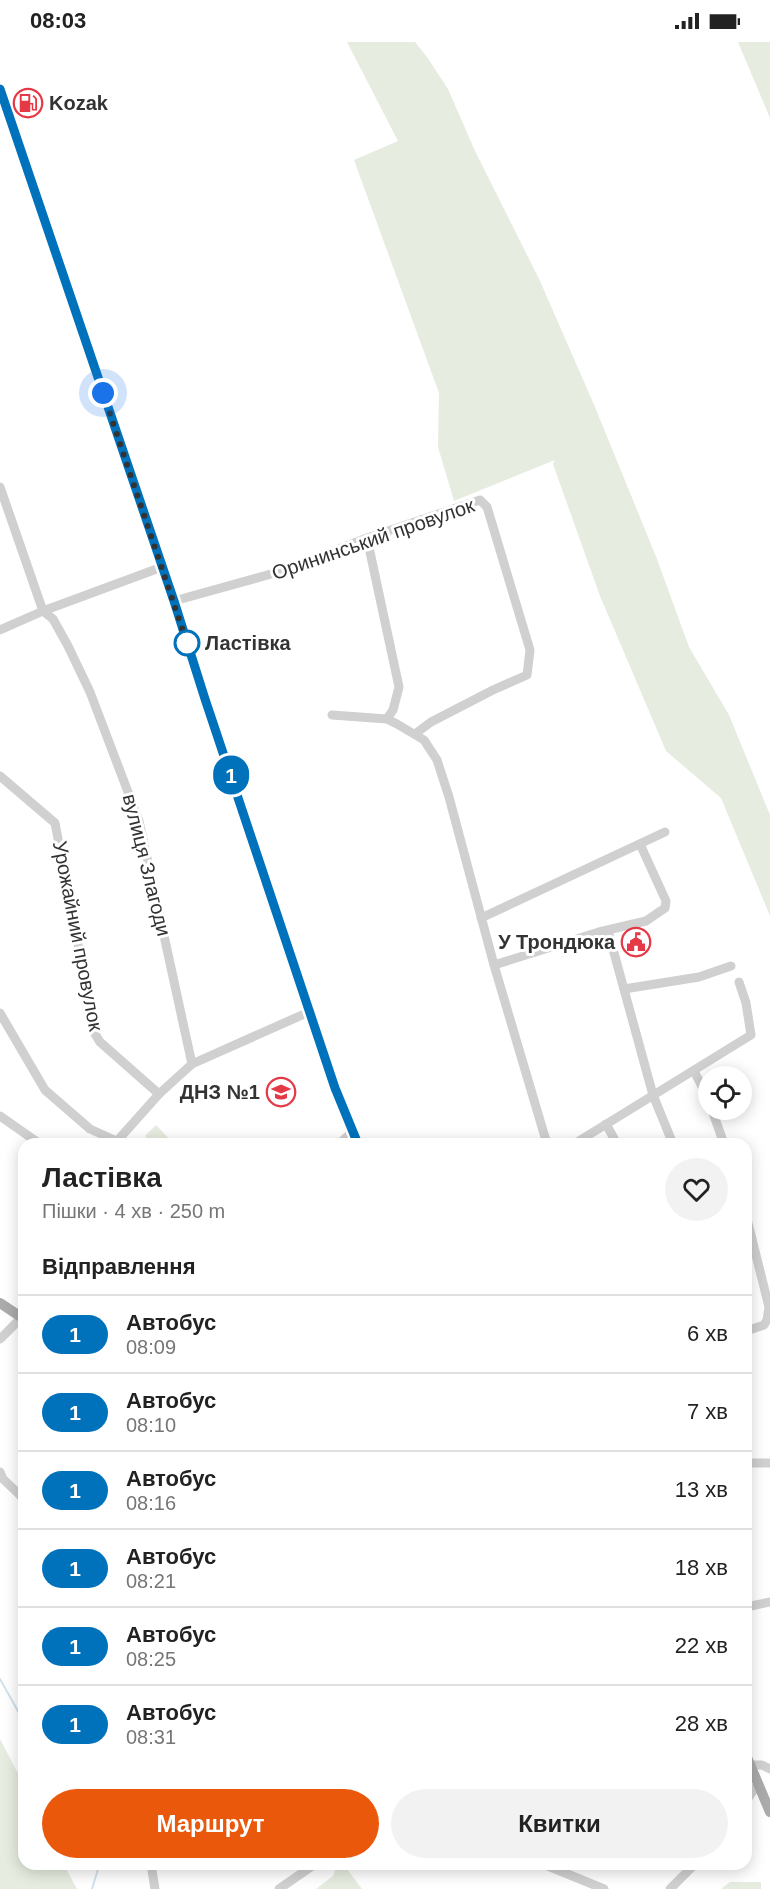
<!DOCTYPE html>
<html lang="uk">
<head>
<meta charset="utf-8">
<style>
	body { margin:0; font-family:Arial,sans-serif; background:#f2f2f2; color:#222; height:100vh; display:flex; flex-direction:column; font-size:22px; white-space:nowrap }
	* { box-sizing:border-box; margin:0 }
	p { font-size:20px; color:#767676 }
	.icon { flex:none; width:33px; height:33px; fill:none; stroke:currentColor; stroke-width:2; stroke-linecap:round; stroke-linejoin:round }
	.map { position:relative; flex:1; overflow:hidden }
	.sheet { position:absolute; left:18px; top:1096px; width:734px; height:732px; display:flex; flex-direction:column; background:#fff; border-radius:18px; box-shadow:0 3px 15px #0003 }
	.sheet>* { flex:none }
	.badge { padding:0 12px; border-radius:20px; font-size:21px; line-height:39px }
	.fabs { position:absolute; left:698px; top:1024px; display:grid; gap:12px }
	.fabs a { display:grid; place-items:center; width:54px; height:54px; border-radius:50%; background:#fff; box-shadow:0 3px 15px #0003; font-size:30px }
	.you { position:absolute; width:30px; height:30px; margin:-15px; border:4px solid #fff; border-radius:50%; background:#1a73e8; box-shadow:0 0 0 9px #1a73e833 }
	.map>.badge { position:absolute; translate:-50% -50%; box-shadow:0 0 0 3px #fff }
	h2 { padding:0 24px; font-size:22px; line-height:54px }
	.round { display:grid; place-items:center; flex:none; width:63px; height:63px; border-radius:32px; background:#f2f2f2 }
	.overview { display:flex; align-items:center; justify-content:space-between; height:102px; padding:0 24px }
	h1 { font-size:28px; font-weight:600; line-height:45px }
	.primary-button { display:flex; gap:12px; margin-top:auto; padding:12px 24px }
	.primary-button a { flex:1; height:69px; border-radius:36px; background:#ea580c; color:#fff; font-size:24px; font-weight:600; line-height:69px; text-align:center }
	.primary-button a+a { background:#f2f2f2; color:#222 }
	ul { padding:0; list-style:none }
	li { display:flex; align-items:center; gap:18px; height:78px; padding:0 24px; border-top:2px solid #e0e0e0 }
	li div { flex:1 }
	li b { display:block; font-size:22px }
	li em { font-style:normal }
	li .badge { min-width:66px; font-weight:700; text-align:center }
	.status { display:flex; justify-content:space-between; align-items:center; height:42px; padding:0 30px; background:#fff; direction:ltr }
	.status svg { height:16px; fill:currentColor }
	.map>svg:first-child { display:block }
	.green { fill:#e6ecdf }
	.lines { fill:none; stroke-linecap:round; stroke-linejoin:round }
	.stream { stroke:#cfe2ee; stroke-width:2 }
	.minor { stroke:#d0d0d0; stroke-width:9 }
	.major { stroke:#ababab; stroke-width:10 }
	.line-casing { stroke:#fff; stroke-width:14 }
	.line { stroke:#0072bc; stroke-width:9 }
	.walk { stroke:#333; stroke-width:6; stroke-dasharray:0 10.8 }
	.stop-dot { fill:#fff; stroke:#0072bc; stroke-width:3 }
	.labels { text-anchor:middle; stroke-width:6; stroke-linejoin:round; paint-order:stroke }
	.poi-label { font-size:20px; font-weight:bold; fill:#333; stroke:#fff; text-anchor:end }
	.street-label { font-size:20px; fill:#333; stroke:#fff }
	.stop-label { font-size:20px; font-weight:bold; fill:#333; stroke:#fff; text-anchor:start }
</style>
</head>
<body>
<div class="status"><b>08:03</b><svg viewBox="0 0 49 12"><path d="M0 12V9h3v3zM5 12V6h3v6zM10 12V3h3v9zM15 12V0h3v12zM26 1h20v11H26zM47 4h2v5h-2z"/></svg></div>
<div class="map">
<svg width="770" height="1847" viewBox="0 0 770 1847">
	<rect width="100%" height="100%" fill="#fff"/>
	<g class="green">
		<path d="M347,0H415L427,15L448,47L475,109L540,239L595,365L657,517L689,605L729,673L770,773V874L721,756L666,709L600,554L553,422L555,418L454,459L438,405L439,351L354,118L398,99Z"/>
		<path d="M738,0H770V76Z"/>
		<path d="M156,1083L174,1102H153L145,1094Z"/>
		<path d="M0,1697L24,1743V1822L64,1823L77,1847H0Z"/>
		<path d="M337,1823H344L362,1847H316L333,1834Z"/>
		<path d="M730,1840H761V1847H721Z"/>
	</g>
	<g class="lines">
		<g class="stream">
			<path d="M0,1637L24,1680"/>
			<path d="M92,1847L98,1827L97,1822"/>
		</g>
		<g class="minor">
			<path d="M0,445L43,569L53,577L68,604L90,650L139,779L192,1022"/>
			<path d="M367,496L399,645L393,668L387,677"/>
			<path d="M174,559L282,529L367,496L480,458L487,465L530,608L527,633L493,648L431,680L415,692"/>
			<path d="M0,588L43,569L162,525"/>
			<path d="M332,673L387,677L397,682L424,698L437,718L449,755L494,923L547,1102"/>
			<path d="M0,734L55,781L95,992L100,1000L159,1052"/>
			<path d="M481,876L665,790"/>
			<path d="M608,889L653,1053L673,1102"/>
			<path d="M494,923L599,890L646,879L665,866L666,859L640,802"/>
			<path d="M624,947L699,935L731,924"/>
			<path d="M0,971L45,1048L90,1087L121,1101"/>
			<path d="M694,1029L708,1056"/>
			<path d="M712,1068L724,1102"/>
			<path d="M0,1074L40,1102"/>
			<path d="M606,1082L617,1102"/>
			<path d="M118,1098L159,1052L192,1022L311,969"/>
			<path d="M339,1102L352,1090"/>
			<path d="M574,1102L751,993L746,961L739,940"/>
			<path d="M746,1173L769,1265L767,1278L764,1283L746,1289"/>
			<path d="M0,1297L22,1275"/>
			<path d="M746,1421H770"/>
			<path d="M0,1430L3,1437L24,1457"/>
			<path d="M746,1565L770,1560"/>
			<path d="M750,1723H762L770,1727"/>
			<path d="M746,1759L758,1742"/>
			<path d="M151,1822L155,1847"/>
			<path d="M543,1822L604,1847"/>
			<path d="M279,1847L315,1822"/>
			<path d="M670,1847L695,1822"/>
		</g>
		<g class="major">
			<path d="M0,47L174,559L205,657L335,1046L358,1102"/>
			<path d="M0,1261L24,1277"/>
			<path d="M746,1713L770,1770"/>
		</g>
	</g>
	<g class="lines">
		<g class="line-casing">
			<path id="line" d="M0,47L174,559L205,657L335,1046L358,1102"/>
		</g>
		<use href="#line" class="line"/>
		<path class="walk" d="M103,351L187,601"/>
	</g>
	<defs>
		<g id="fuel-ring" transform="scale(1.5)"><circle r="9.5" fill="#fff" stroke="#e63946" stroke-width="1.5"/><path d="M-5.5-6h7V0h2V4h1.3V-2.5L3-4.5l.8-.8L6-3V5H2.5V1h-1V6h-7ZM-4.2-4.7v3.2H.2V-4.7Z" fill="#e63946"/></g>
		<g id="civic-ring" transform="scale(1.5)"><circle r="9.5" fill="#fff" stroke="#e63946" stroke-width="1.5"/><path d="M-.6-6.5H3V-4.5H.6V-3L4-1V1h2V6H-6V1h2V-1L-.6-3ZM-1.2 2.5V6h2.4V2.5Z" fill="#e63946"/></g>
		<g id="school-ring" transform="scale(1.5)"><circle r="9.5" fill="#fff" stroke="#e63946" stroke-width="1.5"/><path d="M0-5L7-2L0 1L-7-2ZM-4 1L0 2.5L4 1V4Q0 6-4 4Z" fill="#e63946"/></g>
	</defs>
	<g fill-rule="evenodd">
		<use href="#fuel-ring" x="28" y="61"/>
		<use href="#civic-ring" x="636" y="900"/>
		<use href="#school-ring" x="281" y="1050"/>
	</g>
	<circle class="stop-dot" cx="187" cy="601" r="12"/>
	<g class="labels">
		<g class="poi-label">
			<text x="49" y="68" text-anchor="start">Kozak</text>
			<text x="615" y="907">У Трондюка</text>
			<text x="260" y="1057">ДНЗ №1</text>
		</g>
		<g class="street-label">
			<text transform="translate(373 497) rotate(-19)" y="7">Орининський провулок</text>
			<text transform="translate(147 823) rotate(76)" y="7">вулиця Злагоди</text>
			<text transform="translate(78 894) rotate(79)" y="7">Урожайний провулок</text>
		</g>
		<g class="stop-label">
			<text x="205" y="608">Ластівка</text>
		</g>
	</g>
</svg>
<div class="fabs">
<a><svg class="icon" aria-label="locate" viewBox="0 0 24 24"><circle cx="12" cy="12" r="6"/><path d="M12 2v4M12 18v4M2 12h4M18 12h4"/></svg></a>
</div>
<div class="you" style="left:103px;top:351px"></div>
<b class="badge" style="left:231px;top:733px;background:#0072bc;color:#fff">1</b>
<section class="sheet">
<div class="overview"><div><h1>Ластівка</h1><p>Пішки · 4 хв · 250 m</p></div><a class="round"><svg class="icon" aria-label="heart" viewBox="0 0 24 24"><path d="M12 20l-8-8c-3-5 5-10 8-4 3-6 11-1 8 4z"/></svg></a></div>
<h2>Відправлення</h2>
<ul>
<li><span class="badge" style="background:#0072bc;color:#fff">1</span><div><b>Автобус</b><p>08:09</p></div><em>6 хв</em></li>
<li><span class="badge" style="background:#0072bc;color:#fff">1</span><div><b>Автобус</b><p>08:10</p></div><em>7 хв</em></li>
<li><span class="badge" style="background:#0072bc;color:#fff">1</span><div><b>Автобус</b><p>08:16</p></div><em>13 хв</em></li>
<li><span class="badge" style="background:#0072bc;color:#fff">1</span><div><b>Автобус</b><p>08:21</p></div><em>18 хв</em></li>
<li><span class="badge" style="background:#0072bc;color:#fff">1</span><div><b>Автобус</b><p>08:25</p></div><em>22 хв</em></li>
<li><span class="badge" style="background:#0072bc;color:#fff">1</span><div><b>Автобус</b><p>08:31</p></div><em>28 хв</em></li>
</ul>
<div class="primary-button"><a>Маршрут</a><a>Квитки</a></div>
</section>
</div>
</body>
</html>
